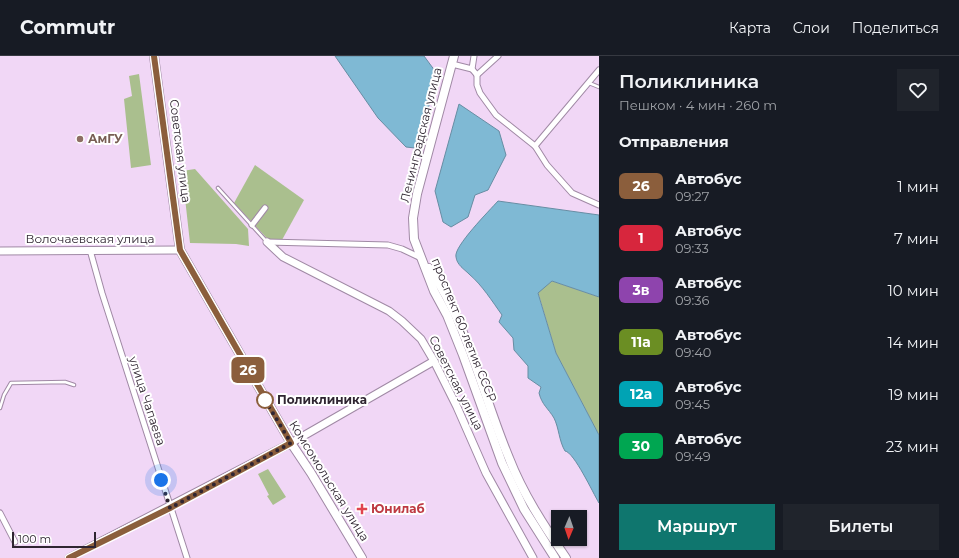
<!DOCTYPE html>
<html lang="ru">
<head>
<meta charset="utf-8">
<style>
	body { margin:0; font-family:Montserrat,sans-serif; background:#20242c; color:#f1f3f6; height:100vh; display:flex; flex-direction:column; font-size:15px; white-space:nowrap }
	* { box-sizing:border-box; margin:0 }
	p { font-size:13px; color:#9ea1a6 }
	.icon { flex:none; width:22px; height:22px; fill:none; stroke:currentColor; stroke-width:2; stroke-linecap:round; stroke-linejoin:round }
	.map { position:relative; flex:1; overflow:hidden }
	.details { display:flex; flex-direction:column; background:#171b24; width:360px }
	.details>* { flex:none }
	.badge { padding:0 8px; border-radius:6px; font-size:14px; line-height:26px }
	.needle { width:26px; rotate:182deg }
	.fabs { position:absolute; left:551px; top:454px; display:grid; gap:8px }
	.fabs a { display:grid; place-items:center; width:36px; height:36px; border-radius:0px; background:#171b24; box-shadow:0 1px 3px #0004; font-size:20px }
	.scale { position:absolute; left:12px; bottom:10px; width:84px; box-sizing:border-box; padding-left:4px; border:2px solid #2f2531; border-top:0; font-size:11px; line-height:14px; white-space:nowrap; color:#2f2531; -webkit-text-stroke:3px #fff; paint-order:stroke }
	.you { position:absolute; width:20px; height:20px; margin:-10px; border:3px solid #fff; border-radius:50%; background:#1a73e8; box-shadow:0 0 0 6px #1a73e833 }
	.map>.badge { position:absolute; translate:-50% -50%; box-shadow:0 0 0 2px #fff }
	h2 { padding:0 20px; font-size:15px; line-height:36px }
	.round { display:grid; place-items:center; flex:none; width:42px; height:42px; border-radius:0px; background:#20242c }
	.overview { display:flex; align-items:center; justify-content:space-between; height:68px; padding:0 20px }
	h1 { font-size:19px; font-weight:600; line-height:30px }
	.button { display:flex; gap:8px; margin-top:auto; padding:8px 20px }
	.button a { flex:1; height:46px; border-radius:0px; background:#0f766e; color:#fff; font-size:16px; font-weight:600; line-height:46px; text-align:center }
	.button a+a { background:#20242c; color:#f1f3f6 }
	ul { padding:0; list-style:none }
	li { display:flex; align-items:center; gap:12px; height:52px; padding:0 20px }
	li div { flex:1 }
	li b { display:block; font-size:15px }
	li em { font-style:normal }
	li .badge { min-width:44px; font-weight:700; text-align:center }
	header { display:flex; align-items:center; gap:24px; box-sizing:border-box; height:56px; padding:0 20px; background:#171b24; border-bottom:1px solid #363941 }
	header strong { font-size:19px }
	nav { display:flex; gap:22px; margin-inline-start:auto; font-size:14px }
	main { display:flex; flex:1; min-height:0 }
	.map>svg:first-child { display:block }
	.green { fill:#aabf8e }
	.water { fill:#7fb9d4; stroke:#678da3 }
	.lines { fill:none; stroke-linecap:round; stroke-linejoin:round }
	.lane-casing { stroke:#a089a5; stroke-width:4.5 }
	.street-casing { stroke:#a089a5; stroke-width:7 }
	.secondary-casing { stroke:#a089a5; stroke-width:9 }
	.primary-casing { stroke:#a089a5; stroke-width:10 }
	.lane { stroke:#fff; stroke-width:2.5 }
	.street { stroke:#fff; stroke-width:5 }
	.secondary { stroke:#fff; stroke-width:7 }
	.primary { stroke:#fff; stroke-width:8 }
	.line-casing { stroke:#fff; stroke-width:9 }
	.line { stroke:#8b5e3c; stroke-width:6 }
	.walk { stroke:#2f2531; stroke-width:4; stroke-dasharray:0 7.2 }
	.education-dot { fill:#8d6e63; stroke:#fff; stroke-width:1.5 }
	.stop-dot { fill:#fff; stroke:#8b5e3c; stroke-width:2 }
	.health-dot { fill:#e0444e; stroke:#fff; stroke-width:1.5 }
	.labels { text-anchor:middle; stroke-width:4; stroke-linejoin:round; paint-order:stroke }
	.street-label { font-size:12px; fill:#2f2531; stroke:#fff }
	.education-label { font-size:12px; font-weight:bold; fill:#785e54; stroke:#fff; text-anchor:start }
	.stop-label { font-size:12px; font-weight:bold; fill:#2f2531; stroke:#fff; text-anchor:start }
	.health-label { font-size:12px; font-weight:bold; fill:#be3a42; stroke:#fff; text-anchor:start }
</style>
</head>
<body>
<header>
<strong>Commutr</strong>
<nav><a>Карта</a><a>Слои</a><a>Поделиться</a></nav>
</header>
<main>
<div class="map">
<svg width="599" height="502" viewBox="0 0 599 502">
	<rect width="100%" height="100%" fill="#f1d7f6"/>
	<g class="green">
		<path d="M139,18L151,109L131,112L124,43L132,40L129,20Z"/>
		<path d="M255,109L304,144L277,193L234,147Z"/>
		<path d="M195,113L248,173L249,190L236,188L190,187L182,115Z"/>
		<path d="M552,225L599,241V379L556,297L538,236Z"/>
		<path d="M268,413L286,441L273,449L267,440L269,439L258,418Z"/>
	</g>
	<g class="water">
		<path d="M335,0H424L438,19L437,25L415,92L406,91L378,62Z"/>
		<path d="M459,48L499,75L506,99L488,134L475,139L468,161L451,171L443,166L435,135Z"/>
		<path d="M498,145L599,159V241L552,225L538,237L556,297L599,379V447C593,437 574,396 565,395C559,385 559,372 554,362C548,352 542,349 539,337L541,331L528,322V310L514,294L513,282L499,266L502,259C492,245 482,229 469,218C464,213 457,209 456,201C453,191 490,154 498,145Z"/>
	</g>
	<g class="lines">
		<g class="lane-casing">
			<g id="lane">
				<path d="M589,27L599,31"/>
				<path d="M218,132L267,186"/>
				<path d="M0,352L4,339L11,327L65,326L74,329"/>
			</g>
		</g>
		<g class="street-casing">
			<g id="street">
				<path d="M452,8L472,13L474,0"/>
				<path d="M472,13L477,19L498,0"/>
				<path d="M477,19V29L480,37L496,59L535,90L547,109L572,137L599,149"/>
				<path d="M535,90L599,14"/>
				<path d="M252,169L265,152"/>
				<path d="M267,186L388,189L402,193L421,202"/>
				<path d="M90,194L102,237L187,502"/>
				<path d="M0,457L15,486"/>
			</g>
		</g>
		<g class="secondary-casing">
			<g id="secondary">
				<path d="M267,186L283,201L389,255L402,265L421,283L434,305L457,351L486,417L533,502"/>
				<path d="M0,195L180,194"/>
				<path d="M69,502L291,387L434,305"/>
			</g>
		</g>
		<g class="primary-casing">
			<g id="primary">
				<path d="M154,0L180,194L291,387L311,417L362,502"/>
				<path d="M454,0L417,138L413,162L414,183L434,235L447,259L463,299L502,407L524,453L555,502"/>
				<path d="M429,212C469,270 482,338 509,402C523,438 544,470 566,502"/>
			</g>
		</g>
		<use href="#lane" class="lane"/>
		<use href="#street" class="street"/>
		<use href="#secondary" class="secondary"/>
		<use href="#primary" class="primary"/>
	</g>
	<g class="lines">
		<g class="line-casing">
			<path id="line" d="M69,502L170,452L291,387L180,194L154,0"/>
		</g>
		<use href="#line" class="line"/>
		<path class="walk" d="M161,424L170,452L291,387L265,344"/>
	</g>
	<circle class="education-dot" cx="80" cy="83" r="4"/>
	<circle class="stop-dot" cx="265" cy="344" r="8"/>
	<path class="health-dot" d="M360 447h4v4h4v4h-4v4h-4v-4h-4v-4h4z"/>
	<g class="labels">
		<g class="street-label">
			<text transform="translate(421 79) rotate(-76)" y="4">Ленинградская улица</text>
			<text transform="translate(180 95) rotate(83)" y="4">Советская улица</text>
			<text x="90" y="187">Волочаевская улица</text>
			<text transform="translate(464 274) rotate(68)" y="4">проспект 60-летия СССР</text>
			<text transform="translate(456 327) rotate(63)" y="4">Советская улица</text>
			<text transform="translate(147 345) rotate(72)" y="4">улица Чапаева</text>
			<text transform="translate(329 425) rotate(58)" y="4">Комсомольская улица</text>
		</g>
		<g class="education-label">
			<text x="88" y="87">АмГУ</text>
		</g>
		<g class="stop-label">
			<text x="277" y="348">Поликлиника</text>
		</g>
		<g class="health-label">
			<text x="371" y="457">Юнилаб</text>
		</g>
	</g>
</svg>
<div class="fabs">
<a><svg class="needle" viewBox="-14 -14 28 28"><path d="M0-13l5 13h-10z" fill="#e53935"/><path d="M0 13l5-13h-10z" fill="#9ea1a6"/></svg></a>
</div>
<div class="scale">100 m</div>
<div class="you" style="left:161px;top:424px"></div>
<b class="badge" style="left:248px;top:314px;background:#8b5e3c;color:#fff">26</b>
</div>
<section class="details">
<div class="overview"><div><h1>Поликлиника</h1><p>Пешком · 4 мин · 260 m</p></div><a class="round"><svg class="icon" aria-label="heart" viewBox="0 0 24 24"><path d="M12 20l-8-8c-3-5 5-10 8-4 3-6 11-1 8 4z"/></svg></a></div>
<h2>Отправления</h2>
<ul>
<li><span class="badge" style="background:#8b5e3c;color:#fff">26</span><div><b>Автобус</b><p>09:27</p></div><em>1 мин</em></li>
<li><span class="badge" style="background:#d7263d;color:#fff">1</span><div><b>Автобус</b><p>09:33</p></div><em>7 мин</em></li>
<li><span class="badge" style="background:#8e44ad;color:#fff">3в</span><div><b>Автобус</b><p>09:36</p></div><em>10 мин</em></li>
<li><span class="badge" style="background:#6b8e23;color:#fff">11а</span><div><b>Автобус</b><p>09:40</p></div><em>14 мин</em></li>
<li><span class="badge" style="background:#00a3b4;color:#fff">12а</span><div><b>Автобус</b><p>09:45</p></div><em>19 мин</em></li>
<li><span class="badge" style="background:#00a651;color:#fff">30</span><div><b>Автобус</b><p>09:49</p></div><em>23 мин</em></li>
</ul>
<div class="button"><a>Маршрут</a><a>Билеты</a></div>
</section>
</main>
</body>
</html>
